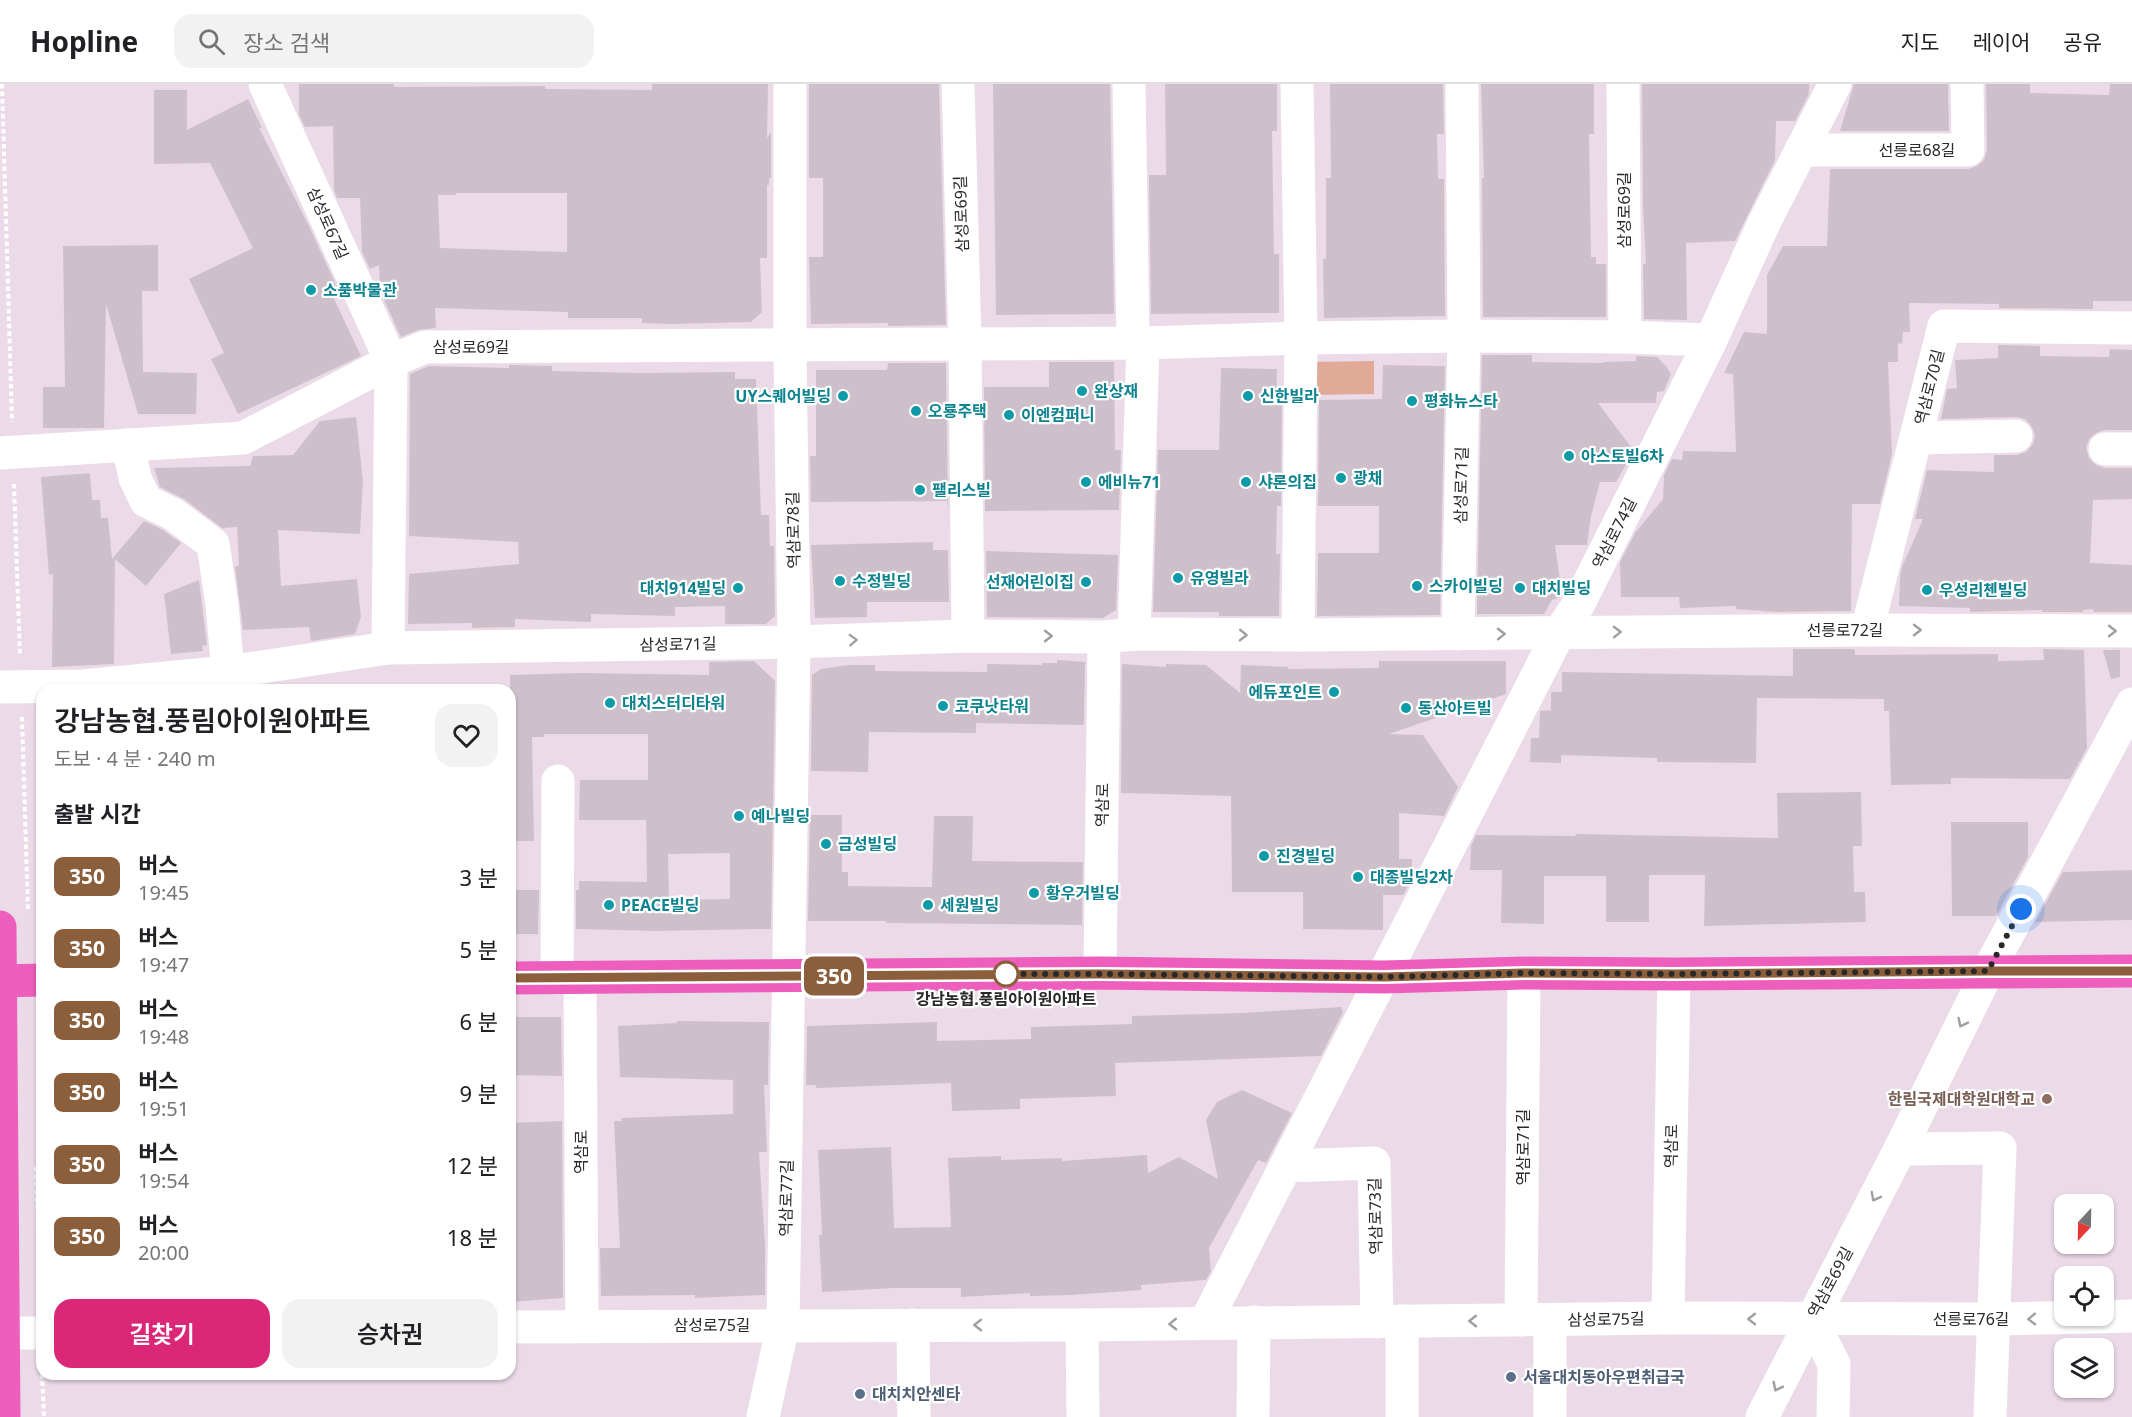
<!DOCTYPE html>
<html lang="ko">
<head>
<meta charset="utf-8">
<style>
	body { margin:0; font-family:"Noto Sans","Noto Sans KR",sans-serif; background:#f2f2f2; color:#202124; height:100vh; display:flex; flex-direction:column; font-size:22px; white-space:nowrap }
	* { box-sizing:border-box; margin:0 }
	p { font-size:20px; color:#757577 }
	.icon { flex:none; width:33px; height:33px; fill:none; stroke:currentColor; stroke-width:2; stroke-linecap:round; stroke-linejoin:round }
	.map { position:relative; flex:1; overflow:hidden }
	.sheet { position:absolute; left:36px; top:600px; width:480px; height:696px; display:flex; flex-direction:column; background:#fff; border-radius:18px; box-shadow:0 2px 4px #0004 }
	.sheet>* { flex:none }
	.badge { padding:0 12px; border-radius:9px; font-size:21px; line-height:39px }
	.needle { width:39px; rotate:202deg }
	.buttons { position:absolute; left:2054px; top:1110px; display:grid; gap:12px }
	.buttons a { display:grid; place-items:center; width:60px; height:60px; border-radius:12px; background:#fff; box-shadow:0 2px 4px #0004; font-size:30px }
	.you { position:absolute; width:30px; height:30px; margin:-15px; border:4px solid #fff; border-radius:50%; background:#1a73e8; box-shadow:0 0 0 9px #1a73e833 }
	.map>.badge { position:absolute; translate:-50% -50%; box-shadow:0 0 0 3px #fff }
	h2 { padding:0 18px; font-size:22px; line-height:54px }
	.round { display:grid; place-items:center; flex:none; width:63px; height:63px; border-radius:18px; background:#f2f2f2 }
	.head { display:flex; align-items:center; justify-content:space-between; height:102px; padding:0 18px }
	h1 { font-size:28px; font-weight:600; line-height:45px }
	.primary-button { display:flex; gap:12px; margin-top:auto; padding:12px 18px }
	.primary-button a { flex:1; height:69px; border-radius:18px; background:#db2777; color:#fff; font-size:24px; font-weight:600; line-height:69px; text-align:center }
	.primary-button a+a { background:#f2f2f2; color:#202124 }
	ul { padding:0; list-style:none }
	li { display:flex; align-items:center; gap:18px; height:72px; padding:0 18px }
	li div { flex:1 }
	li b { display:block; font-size:22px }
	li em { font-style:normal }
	li .badge { min-width:66px; font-weight:700; text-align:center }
	header { display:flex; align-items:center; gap:36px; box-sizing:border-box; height:84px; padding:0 30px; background:#fff; border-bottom:2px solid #e0e0e0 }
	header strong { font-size:28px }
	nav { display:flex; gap:33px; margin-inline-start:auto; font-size:21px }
	.search { width:420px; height:54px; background:#f2f2f2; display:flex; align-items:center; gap:15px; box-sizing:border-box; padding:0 21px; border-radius:18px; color:#757577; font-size:22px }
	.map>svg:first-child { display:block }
	.green { fill:#e1aa98 }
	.building { fill:#cec0cb; fill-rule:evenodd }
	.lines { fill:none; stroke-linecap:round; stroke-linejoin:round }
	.path { stroke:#fff; stroke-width:4; stroke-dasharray:4.5 3; stroke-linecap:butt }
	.minor { stroke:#fff; stroke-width:33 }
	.major { stroke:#ee5ebc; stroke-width:33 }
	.oneway { stroke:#9f9f9f }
	.line-casing { stroke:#fff; stroke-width:14 }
	.line { stroke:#8b5e3c; stroke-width:9 }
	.walk { stroke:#292929; stroke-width:6; stroke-dasharray:0 10.8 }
	.culture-dot { fill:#0f9aa8; stroke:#fff; stroke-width:2 }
	.stop-dot { fill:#fff; stroke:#8b5e3c; stroke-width:3 }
	.education-dot { fill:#8d6e63; stroke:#fff; stroke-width:2 }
	.service-dot { fill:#5c6f8a; stroke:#fff; stroke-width:2 }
	.labels { text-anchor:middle; stroke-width:4.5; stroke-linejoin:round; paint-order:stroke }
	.street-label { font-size:16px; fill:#292929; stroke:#fff }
	.culture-label { font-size:16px; font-weight:bold; fill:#0d838f; stroke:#fff; text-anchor:start }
	.stop-label { font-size:16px; font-weight:bold; fill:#292929; stroke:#fff }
	.education-label { font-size:16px; font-weight:bold; fill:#785e54; stroke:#fff; text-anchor:end }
	.service-label { font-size:16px; font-weight:bold; fill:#4e5e75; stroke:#fff; text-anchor:start }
</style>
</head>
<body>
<header>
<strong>Hopline</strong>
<div class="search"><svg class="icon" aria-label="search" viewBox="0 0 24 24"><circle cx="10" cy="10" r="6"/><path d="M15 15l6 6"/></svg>장소 검색</div>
<nav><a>지도</a><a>레이어</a><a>공유</a></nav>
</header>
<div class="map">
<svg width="2132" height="1333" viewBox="0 0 2132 1333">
	<rect width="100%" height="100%" fill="#ebdbe9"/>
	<path class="green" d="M1374,277V310L1309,311V278Z"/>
	<g class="building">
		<path d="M299,0H394V3L545,2V5L652,6V0H768L767,54L771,48V94H769V101H767V174H760L762,228L751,238L672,240L642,239V234H568V228L435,224L436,244L418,246L401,253L380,207L379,181L370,185L362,168L360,114H337L334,106L333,42L305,43L299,31ZM456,109H567V168L440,164L438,111H456Z"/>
		<path d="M809,0H939L946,241L888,242V239L811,240L809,173H823V94H809Z"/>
		<path d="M993,0H1110L1114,230L996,231Z"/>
		<path d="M1165,0H1277V47H1272L1274,170H1279V229L1151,230L1149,91H1166Z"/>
		<path d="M1330,0H1443L1444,50H1437L1438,95H1444L1445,232L1324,234L1323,175H1326V94H1331Z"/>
		<path d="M1481,0H1594V50H1589L1591,173H1596V180H1606V233H1483L1482,94H1484Z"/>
		<path d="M1642,0H1809V10L1795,37H1776L1775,76L1735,157L1686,159L1687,236L1644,235L1643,180H1646L1643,123Z"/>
		<path d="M1854,0H1948L1949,47H1840Z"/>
		<path d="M1986,0H2030V9L2109,11L2110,0H2132V217H2093V225L1999,224V220L1909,219L1910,248H1903L1902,260L1898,259V278H1888L1892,370L1880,420H1852L1851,527L1775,528L1736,525V522L1680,524L1679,513H1621L1620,478L1635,449L1663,415L1664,391L1672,375L1682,376L1683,367L1736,368L1733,290L1724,289L1744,248L1767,250V191L1783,162H1827L1830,85H1968L1977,82L1984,76L1987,66Z"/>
		<path d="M154,6H187V46L248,15L262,44H259L308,140L336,201L329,204L361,272L238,330L211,275L224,269L189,195L253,164L210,79L154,80Z"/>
		<path d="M158,161V207H142L143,288L197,289L196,330H138L106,220L104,344H43V303H65L63,162Z"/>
		<path d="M1998,261L2040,262V272L2109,273L2110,265L2132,266V346H2105L2096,349L2089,355L2086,364L2089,374L2096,381L2105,384H2132V415L2093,416L2090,479L2132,481V528H2094L2093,525L2083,526V528H2042V526L1970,528V524L1899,522L1900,494L1902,483L1923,435H1915L1927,386L1994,388V371H2017L2026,368L2033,360L2035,351L2032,343L2025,335L2016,333L1941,335L1947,305L1957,304L1955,276L1998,274Z"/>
		<path d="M1482,271H1532V278L1603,279V278L1636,277V272L1657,273L1666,282L1671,290L1664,307L1657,308L1656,319H1598L1634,367L1616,398H1600L1591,432L1587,461H1555L1562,510L1561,513L1552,516L1544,530H1477Z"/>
		<path d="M1049,278H1114L1115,366H1121L1119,426L985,427L984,303H1049Z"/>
		<path d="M888,279H946L948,427L947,417L811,418L810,372H816V286H887Z"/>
		<path d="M509,281L552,282V287L642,289L735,288V295H756L761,431H769L770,462H774L775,532L766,540H725V522L675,523V532L591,530V538L515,535V543L472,544V539L408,540L409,490L519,480L518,458L409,452L410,290L429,282L509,284Z"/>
		<path d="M1383,281L1445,282L1440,531L1317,532L1318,469H1379V422H1318L1319,316L1382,315Z"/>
		<path d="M1221,284L1277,285L1276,317H1282L1281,422H1277L1276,470H1280L1279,532H1219V528H1153L1158,366H1219Z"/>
		<path d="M356,333L363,397L360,450L278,446L281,502L357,495L361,533L355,550L311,557L309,543L243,546L235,483L239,481L237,443L222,444L184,415L160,403L154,384L250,382L253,372L293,371L320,337Z"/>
		<path d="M90,389L92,416H100L101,434H108L112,475L144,437L163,446L181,459L146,502L115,475L114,580L52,583L53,490L49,491L41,393Z"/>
		<path d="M933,458V466H948L949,518H867V533L815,534L811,461Z"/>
		<path d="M986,467L1118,471L1116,526L1103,534L987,533Z"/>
		<path d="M199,496L207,561L202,562L203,567L171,570L164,510Z"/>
		<path d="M1793,565H1852L1855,566V571L1998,570V577L2044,576L2043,565L2084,566L2087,664L2070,695L1951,694V700L1891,701L1889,627H1884V615L1757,614L1756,679L1657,678V674L1561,671V679L1530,678L1531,654H1539L1540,627L1551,626V608H1562V588L1793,592Z"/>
		<path d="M2103,566H2120V593L2111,595Z"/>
		<path d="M1057,576L1085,578L1084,641L976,639V649L869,648L868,688L811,687L812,591L821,585L848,581H875V587L987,588V580L1042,581V579H1057Z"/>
		<path d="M754,577L775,597L771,845L656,847L576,845V806H579V797L647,798L646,736H579L580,696H648V650H544V653H532L534,757H510V591L581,589L709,591V578ZM730,769V815L669,816L668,770Z"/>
		<path d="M1379,577H1506V610L1389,650L1423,651L1458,703L1444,732L1399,729V775H1412V795L1403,811H1383V846L1303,845V808H1232L1231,712L1121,709L1122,580L1166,583V580L1206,581L1240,609L1241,581L1289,583L1288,585L1379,584Z"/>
		<path d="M1861,708L1862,762H1853L1854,808H1865L1866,838L1704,842L1705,791H1649V838H1606V792H1544V840L1501,839L1502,786H1470L1471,762L1476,751L1575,752L1576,750L1778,754L1777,709Z"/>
		<path d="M810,731H842V788H848V802L932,803L934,732H973L972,777L1083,778L1082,841L886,839V837H808Z"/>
		<path d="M1951,738H2028V773L1996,832H1952Z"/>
		<path d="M2132,786V836L2035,838L2063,788Z"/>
		<path d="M510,806H539L538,850H510Z"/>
		<path d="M1341,923L1343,928L1321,972L1115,979L1116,1012L1020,1015V1025L952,1027L951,999L816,1004V1001H806L807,942L937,938V957L1031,955V943L1132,940V932L1241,929Z"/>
		<path d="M510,933H561L562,992L510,991Z"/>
		<path d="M677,937L769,938L768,1001H764L767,1068H759L765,1161V1211L695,1214V1211L601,1212L600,1164H620L614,1037H622L621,1034L733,1030V996L620,993L618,942L677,939Z"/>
		<path d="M1242,1006L1292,1029L1266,1079L1258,1076L1209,1164L1211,1187L1206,1196L1141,1201V1206L1071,1211L1030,1212V1209L961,1213V1204H894L822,1208L819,1151H822L818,1066L891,1063L894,1144L951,1143L948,1074L1001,1072V1076L1062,1074V1077L1147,1071L1148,1089L1179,1073L1218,1095L1206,1036L1217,1018Z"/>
		<path d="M562,1037L563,1214L510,1218V1039Z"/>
	</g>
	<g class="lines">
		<g class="path">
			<path d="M2,0L12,338"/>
			<path d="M14,400L20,572"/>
			<path d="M22,633L28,827"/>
			<path d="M36,1083L40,1220"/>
			<path d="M42,1290L44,1333"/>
		</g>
		<g class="minor">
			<path d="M265,0L391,277L388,564"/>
			<path d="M958,0L965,260L968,552"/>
			<path d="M1129,0L1133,258"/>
			<path d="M1297,0L1301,254L1298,551"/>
			<path d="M1623,0L1625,253"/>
			<path d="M1801,66H1968L1967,0"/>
			<path d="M1916,354L2016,352"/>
			<path d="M128,361L135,394L146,417L173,430L213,460L222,521L228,588"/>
			<path d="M2105,365H2132"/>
			<path d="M0,369L243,354L391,277L425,263L1143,259L1301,254L1464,252L1625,253L1711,256"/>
			<path d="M1867,546L1944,242L2132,244"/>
			<path d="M1134,550L1143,259"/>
			<path d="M1458,550L1464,252L1462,0"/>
			<path d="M0,603L83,602L228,588L388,564L794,558L968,552L1104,553L1134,550L1298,551L1867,546L2132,547"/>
			<path d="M1100,889L1104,553"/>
			<path d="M557,894L558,697"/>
			<path d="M580,894L582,1242"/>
			<path d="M1900,1065L2000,1064L1990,1333"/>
			<path d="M1286,1082L1374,1079L1377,1238"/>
			<path d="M1668,1234L1674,890"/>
			<path d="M1811,1235L1834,1280L1833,1333"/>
			<path d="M1521,1236L1524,889"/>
			<path d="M1550,1236V1333"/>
			<path d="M1402,1237V1333"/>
			<path d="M1205,1239L1559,549L1578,521L1711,256L1764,139L1835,0"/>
			<path d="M913,1241L914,1333"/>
			<path d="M1082,1241L1083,1333"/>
			<path d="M510,1243L1082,1241L1668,1234L1995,1235L2132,1232"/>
			<path d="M2,1249H42"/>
			<path d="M763,1333L783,1241L794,558L790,262V0"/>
			<path d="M1253,1333L1254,1238"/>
			<path d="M1762,1333L1900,1065L1988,887L2132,620"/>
		</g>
		<g class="major">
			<path d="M0,843L4,1333"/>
			<path d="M510,894L1100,889L1384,893L1524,889L1674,890L2132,887"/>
			<path d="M0,897L42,896"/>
		</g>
	</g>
	<defs><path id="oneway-chevron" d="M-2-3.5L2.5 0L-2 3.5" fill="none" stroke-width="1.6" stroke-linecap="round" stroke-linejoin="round" transform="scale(1.5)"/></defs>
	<g class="oneway">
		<use href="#oneway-chevron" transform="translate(1917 546)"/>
		<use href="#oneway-chevron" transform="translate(2112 547)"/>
		<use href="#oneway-chevron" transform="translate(1617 548) rotate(-1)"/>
		<use href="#oneway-chevron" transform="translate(1501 550) rotate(-1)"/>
		<use href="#oneway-chevron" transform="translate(1243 551) rotate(1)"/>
		<use href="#oneway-chevron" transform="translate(1048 552)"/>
		<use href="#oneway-chevron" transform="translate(853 556) rotate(-2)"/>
		<use href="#oneway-chevron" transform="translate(1962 939) rotate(116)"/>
		<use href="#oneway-chevron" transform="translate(1875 1113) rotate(118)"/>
		<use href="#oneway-chevron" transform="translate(1752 1235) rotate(-180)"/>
		<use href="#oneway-chevron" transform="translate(2032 1235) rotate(179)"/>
		<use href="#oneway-chevron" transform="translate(1473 1237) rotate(180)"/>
		<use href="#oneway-chevron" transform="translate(1173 1240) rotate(179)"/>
		<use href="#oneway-chevron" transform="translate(978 1241) rotate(180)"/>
		<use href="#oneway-chevron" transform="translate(1777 1303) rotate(117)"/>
	</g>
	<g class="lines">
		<g class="line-casing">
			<path id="line" d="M510,894L1100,890L1384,893L1524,889L1674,890L1988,887H2132"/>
		</g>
		<use href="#line" class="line"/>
		<path class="walk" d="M1006,890H1004H1100L1384,893L1524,889L1674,890L1988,887L2021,825"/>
	</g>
	<g class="culture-dot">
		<circle cx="311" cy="206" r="6"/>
		<circle cx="1082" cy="307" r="6"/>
		<circle cx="843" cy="312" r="6"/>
		<circle cx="1248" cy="312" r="6"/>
		<circle cx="1412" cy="317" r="6"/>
		<circle cx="916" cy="327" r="6"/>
		<circle cx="1009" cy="331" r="6"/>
		<circle cx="1569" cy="372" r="6"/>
		<circle cx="1341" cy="394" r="6"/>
		<circle cx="1086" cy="398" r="6"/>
		<circle cx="1246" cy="398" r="6"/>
		<circle cx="920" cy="406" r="6"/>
		<circle cx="1178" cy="494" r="6"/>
		<circle cx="840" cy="497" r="6"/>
		<circle cx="1086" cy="498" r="6"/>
		<circle cx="1417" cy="502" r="6"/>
		<circle cx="738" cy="504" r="6"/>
		<circle cx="1520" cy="504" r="6"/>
		<circle cx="1927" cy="506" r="6"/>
		<circle cx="1334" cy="608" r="6"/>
		<circle cx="610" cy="619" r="6"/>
		<circle cx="943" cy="622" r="6"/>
		<circle cx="1406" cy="624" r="6"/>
		<circle cx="739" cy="732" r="6"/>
		<circle cx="826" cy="760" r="6"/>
		<circle cx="1264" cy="772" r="6"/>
		<circle cx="1358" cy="793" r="6"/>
		<circle cx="1034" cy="809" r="6"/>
		<circle cx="609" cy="821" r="6"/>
		<circle cx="928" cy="821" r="6"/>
	</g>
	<circle class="stop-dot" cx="1006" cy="890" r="12"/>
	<circle class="education-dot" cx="2047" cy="1015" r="6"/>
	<g class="service-dot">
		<circle cx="1511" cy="1293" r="6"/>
		<circle cx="860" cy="1310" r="6"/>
	</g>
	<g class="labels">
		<g class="street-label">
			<text x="1917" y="72">선릉로68길</text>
			<text transform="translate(1624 126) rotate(-90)" y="6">삼성로69길</text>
			<text transform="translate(961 130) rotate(-92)" y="6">삼성로69길</text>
			<text transform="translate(328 139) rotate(66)" y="6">삼성로67길</text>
			<text x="471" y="269">삼성로69길</text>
			<text transform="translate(1929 303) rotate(-76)" y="6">역삼로70길</text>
			<text transform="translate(1461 401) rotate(-89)" y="6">삼성로71길</text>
			<text transform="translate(793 446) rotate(-91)" y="6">역삼로78길</text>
			<text transform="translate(1614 449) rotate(-63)" y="6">역삼로74길</text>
			<text x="1845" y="552">선릉로72길</text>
			<text transform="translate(678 560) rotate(-1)" y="6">삼성로71길</text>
			<text transform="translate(1102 721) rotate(-89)" y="6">역삼로</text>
			<text transform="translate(1671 1062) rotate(-89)" y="6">역삼로</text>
			<text transform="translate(1523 1063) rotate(-90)" y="6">역삼로71길</text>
			<text transform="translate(581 1068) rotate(-90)" y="6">역삼로</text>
			<text transform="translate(786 1114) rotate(-89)" y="6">역삼로77길</text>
			<text transform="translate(1375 1132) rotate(-91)" y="6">역삼로73길</text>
			<text transform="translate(1830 1198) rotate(-62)" y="6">역삼로69길</text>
			<text transform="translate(1606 1235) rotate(-1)" y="6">삼성로75길</text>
			<text x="1971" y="1241">선릉로76길</text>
			<text x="712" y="1247">삼성로75길</text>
		</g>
		<g class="culture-label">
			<text x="323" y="212">소품박물관</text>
			<text x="1094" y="313">완상재</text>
			<text x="831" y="318" text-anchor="end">UY스퀘어빌딩</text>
			<text x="1260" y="318">신한빌라</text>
			<text x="1424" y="323">평화뉴스타</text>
			<text x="928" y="333">오룡주택</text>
			<text x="1021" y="337">이엔컴퍼니</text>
			<text x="1581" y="378">아스토빌6차</text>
			<text x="1353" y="400">광채</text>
			<text x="1098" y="404">에비뉴71</text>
			<text x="1258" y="404">샤론의집</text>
			<text x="932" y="412">팰리스빌</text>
			<text x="1190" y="500">유영빌라</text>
			<text x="852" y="503">수정빌딩</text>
			<text x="1074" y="504" text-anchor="end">선재어린이집</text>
			<text x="1429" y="508">스카이빌딩</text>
			<text x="726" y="510" text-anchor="end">대치914빌딩</text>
			<text x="1532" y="510">대치빌딩</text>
			<text x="1939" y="512">우성리첸빌딩</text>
			<text x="1322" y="614" text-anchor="end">에듀포인트</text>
			<text x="622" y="625">대치스터디타워</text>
			<text x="955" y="628">코쿠낫타워</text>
			<text x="1418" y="630">동산아트빌</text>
			<text x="751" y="738">예나빌딩</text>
			<text x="838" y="766">금성빌딩</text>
			<text x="1276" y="778">진경빌딩</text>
			<text x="1370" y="799">대종빌딩2차</text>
			<text x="1046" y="815">황우거빌딩</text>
			<text x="621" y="827">PEACE빌딩</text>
			<text x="940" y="827">세원빌딩</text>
		</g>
		<g class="stop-label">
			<text x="1006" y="921">강남농협.풍림아이원아파트</text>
		</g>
		<g class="education-label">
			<text x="2035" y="1021">한림국제대학원대학교</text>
		</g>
		<g class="service-label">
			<text x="1523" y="1299">서울대치동아우편취급국</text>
			<text x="872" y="1316">대치치안센타</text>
		</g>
	</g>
</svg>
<div class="buttons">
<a><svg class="needle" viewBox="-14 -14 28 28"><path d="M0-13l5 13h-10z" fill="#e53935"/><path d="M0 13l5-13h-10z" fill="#757577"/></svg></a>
<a><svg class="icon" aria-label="locate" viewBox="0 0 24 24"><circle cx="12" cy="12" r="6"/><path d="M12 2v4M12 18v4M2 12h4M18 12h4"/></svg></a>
<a><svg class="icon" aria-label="layers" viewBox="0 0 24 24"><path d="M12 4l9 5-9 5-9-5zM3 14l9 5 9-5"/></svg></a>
</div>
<div class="you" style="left:2021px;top:825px"></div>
<b class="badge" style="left:834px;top:892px;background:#8b5e3c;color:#fff">350</b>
<section class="sheet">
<div class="head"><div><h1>강남농협.풍림아이원아파트</h1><p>도보 · 4 분 · 240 m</p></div><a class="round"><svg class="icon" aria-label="heart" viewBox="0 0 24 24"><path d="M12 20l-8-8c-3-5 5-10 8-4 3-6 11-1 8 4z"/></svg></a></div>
<h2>출발 시간</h2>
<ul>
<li><span class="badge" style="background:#8b5e3c;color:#fff">350</span><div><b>버스</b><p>19:45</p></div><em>3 분</em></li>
<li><span class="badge" style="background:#8b5e3c;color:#fff">350</span><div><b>버스</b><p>19:47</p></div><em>5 분</em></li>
<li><span class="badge" style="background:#8b5e3c;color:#fff">350</span><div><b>버스</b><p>19:48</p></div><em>6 분</em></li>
<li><span class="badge" style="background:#8b5e3c;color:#fff">350</span><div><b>버스</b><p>19:51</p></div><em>9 분</em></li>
<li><span class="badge" style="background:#8b5e3c;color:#fff">350</span><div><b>버스</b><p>19:54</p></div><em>12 분</em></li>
<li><span class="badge" style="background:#8b5e3c;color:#fff">350</span><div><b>버스</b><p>20:00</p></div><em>18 분</em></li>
</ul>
<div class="primary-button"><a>길찾기</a><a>승차권</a></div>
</section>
</div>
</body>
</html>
